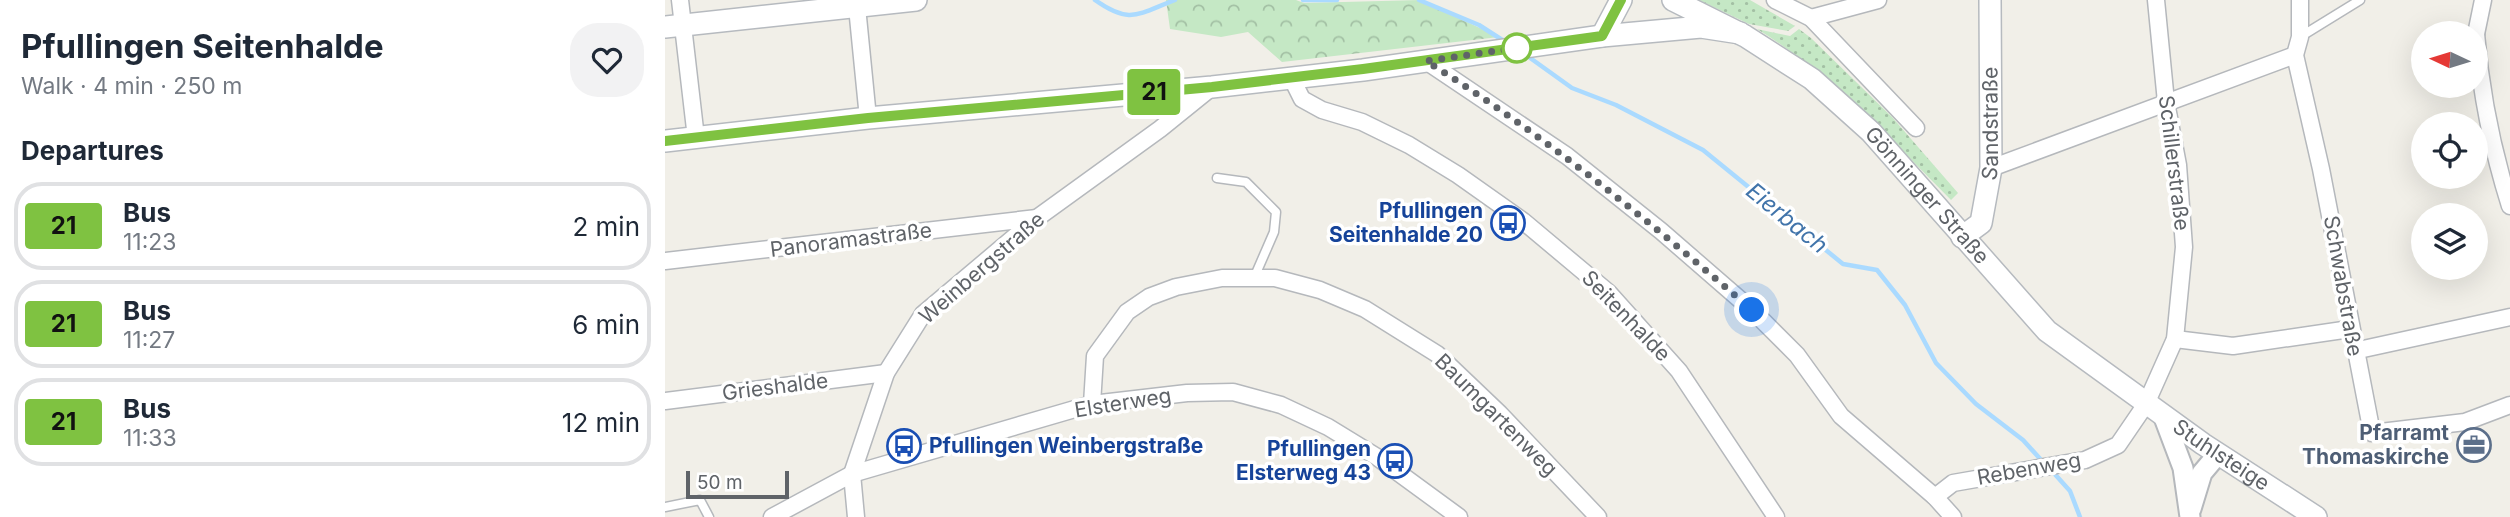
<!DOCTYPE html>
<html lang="en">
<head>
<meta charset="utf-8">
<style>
	body { margin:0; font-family:Inter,sans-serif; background:#f2f2f3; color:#1f2937; height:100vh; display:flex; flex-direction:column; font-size:26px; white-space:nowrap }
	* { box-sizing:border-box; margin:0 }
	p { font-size:23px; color:#747a83 }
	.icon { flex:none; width:38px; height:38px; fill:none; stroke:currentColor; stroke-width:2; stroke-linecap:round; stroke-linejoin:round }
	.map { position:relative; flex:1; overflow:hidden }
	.drawer { display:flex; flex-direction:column; background:#fff; width:665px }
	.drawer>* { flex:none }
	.badge { padding:0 14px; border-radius:5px; font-size:24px; line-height:46px }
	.needle { width:46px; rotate:274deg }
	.tools { position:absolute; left:1746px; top:21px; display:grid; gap:14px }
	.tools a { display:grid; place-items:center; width:77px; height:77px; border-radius:50%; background:#fff; box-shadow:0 7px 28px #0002; font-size:35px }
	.scale { position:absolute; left:21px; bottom:18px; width:103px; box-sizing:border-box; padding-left:7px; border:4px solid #5f6368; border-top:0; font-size:19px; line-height:24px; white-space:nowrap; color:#5f6368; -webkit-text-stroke:5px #fff; paint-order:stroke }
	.you { position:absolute; width:35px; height:35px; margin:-18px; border:5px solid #fff; border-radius:50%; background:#1a73e8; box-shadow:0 0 0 10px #1a73e833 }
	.map>.badge { position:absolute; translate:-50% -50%; box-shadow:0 0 0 4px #fff }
	h2 { padding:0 21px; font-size:26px; line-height:63px }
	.round { display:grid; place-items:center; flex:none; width:74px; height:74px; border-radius:28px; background:#f2f2f3 }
	.headline { display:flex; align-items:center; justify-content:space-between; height:119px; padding:0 21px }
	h1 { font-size:33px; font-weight:700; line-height:52px }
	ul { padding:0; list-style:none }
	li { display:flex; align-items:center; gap:21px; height:88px; margin:0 14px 10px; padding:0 7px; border:4px solid #e0e1e3; border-radius:28px }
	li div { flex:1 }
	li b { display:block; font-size:26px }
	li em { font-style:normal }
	li .badge { min-width:77px; font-weight:700; text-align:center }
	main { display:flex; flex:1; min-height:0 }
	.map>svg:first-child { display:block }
	.grass { fill:url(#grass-dots) }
	.forest { fill:url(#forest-crowns) }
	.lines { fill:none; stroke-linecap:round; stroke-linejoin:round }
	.stream { stroke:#aadaff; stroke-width:4.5 }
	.service-casing { stroke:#b5b8bc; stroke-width:11 }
	.minor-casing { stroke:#b5b8bc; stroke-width:19 }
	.tertiary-casing { stroke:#b5b8bc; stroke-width:23 }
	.secondary-casing { stroke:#b6babf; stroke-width:24 }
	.service { stroke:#fff; stroke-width:8 }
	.minor { stroke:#fff; stroke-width:16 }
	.tertiary { stroke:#fff; stroke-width:19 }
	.secondary { stroke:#fff; stroke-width:21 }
	.line-casing { stroke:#fff; stroke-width:16 }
	.line { stroke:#7fc241; stroke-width:10 }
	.walk { stroke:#5f6368; stroke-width:7; stroke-dasharray:0 12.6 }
	.stop-dot { fill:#fff; stroke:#7fc241; stroke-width:3.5 }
	.labels { text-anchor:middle; stroke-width:7; stroke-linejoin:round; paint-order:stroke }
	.street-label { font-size:21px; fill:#5f6368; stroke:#fff }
	.transit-label { font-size:21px; font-weight:bold; fill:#164399; stroke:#fff; text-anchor:end }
	.service-label { font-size:21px; font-weight:bold; fill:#4e5e75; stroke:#fff; text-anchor:end }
	.water-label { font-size:23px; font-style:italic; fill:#4174aa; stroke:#fff }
</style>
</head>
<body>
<main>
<section class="drawer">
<div class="headline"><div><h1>Pfullingen Seitenhalde</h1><p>Walk · 4 min · 250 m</p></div><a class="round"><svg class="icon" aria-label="heart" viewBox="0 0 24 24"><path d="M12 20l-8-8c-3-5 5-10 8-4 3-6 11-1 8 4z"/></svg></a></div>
<h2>Departures</h2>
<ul>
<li><span class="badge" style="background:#7fc241;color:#111">21</span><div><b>Bus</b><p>11:23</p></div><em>2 min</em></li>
<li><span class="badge" style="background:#7fc241;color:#111">21</span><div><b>Bus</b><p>11:27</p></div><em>6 min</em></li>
<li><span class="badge" style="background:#7fc241;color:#111">21</span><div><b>Bus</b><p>11:33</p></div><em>12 min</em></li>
</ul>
</section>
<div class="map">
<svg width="1845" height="517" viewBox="0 0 1845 517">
	<defs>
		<pattern id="grass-dots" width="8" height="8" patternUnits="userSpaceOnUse" patternTransform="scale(1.75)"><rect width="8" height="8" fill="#c5e8c5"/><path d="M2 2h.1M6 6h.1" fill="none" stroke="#a3c0a4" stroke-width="1.8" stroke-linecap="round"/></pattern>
		<pattern id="forest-crowns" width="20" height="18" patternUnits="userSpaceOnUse" patternTransform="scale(1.75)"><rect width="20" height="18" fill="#c5e8c5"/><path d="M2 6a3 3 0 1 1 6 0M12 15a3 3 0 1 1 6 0" fill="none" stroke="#a3c0a4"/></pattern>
	</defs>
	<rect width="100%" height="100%" fill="#f1efe8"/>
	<g class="grass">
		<path d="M1034,0H1085L1130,26L1123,31L1084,24Z"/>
		<path d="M1092,29L1125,36L1134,29L1146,38L1227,117L1293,193L1286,200C1224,138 1167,75 1092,29Z"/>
	</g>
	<path class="forest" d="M501,0H631L639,3L755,0L834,37L617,62L583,32L556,37L505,29Z"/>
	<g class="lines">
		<g class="stream">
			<path d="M430,0C465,25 473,14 510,0"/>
			<path d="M638,0H672"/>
			<path d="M754,0L814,25L842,43"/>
			<path d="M861,55L907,88L951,105L1038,150L1178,264L1212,270L1240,305L1271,363L1311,404L1358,440L1378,462"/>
			<path d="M1387,471L1405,491L1415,517"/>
		</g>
		<g class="service-casing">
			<g id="service">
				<path d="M1635,37L1695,0"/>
				<path d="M552,178L581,182L611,212L609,232L589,278"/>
				<path d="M0,507L35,500L44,517"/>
			</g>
		</g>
		<g class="minor-casing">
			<g id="minor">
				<path d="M15,0L31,138"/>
				<path d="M1110,0L1146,18L1251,128"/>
				<path d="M1635,0V37L1630,55L1656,169L1707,433L1800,422L1845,405"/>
				<path d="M192,7L203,118"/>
				<path d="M1146,18L1213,0"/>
				<path d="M1811,34C1816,94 1827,149 1845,206"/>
				<path d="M1811,34L1818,0"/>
				<path d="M761,61L902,156L996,231L1087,310L1132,355L1176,416L1270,497L1288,517"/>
				<path d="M626,77L637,99L657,110L697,122L744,145L793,175L858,221L944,293L1014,371L1111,517"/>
				<path d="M1326,168L1630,55"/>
				<path d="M0,261L372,218"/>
				<path d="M1510,339L1568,346L1685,329"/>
				<path d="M1689,351L1845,317"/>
				<path d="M0,401L221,373"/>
				<path d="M427,404L430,356L462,312L484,297L511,287L557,278H610L655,290L700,309L772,354L835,414L933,517"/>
				<path d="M1270,497L1288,483L1420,460L1453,445L1481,404L1510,339L1519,247L1513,165L1501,102L1491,0"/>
				<path d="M107,517L187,474L427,404L522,393L568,392L616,405L663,427L712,457L794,517"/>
				<path d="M191,517L187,474L221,373L258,314L372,218L495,129L547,87"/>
			</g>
		</g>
		<g class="tertiary-casing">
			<g id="tertiary">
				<path d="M1498,415L1518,468L1525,517"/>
				<path d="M1526,509L1537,473L1553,454"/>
			</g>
		</g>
		<g class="secondary-casing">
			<g id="secondary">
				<path id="s1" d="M1008,0L1080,36L1147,79L1206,132L1382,331L1538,444L1651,517"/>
				<path d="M0,27L251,0"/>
				<path d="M937,36L956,0"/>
				<path d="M0,141L203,118L547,87L698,70L937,36L1036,27L1075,33"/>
				<path id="s2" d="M1297,237L1316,223L1326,168L1325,0"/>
			</g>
		</g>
		<use href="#service" class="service"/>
		<use href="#minor" class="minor"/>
		<use href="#tertiary" class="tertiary"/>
		<use href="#secondary" class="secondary"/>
	</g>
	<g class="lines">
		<g class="line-casing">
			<path id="line" d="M0,141L203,118L547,87L698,69L937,36L956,0"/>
		</g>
		<use href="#line" class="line"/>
		<path class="walk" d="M852,48L858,47L761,61C878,134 983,220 1087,310"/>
	</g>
	<defs>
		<g id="bus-ring" transform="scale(1.75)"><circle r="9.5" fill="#fff" stroke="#1a4fb4" stroke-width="1.5"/><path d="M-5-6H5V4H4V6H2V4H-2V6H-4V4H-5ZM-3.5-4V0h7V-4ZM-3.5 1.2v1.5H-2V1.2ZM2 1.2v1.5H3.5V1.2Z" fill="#1a4fb4"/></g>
		<g id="office-ring" transform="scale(1.75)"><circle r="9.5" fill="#fff" stroke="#5c6f8a" stroke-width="1.5"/><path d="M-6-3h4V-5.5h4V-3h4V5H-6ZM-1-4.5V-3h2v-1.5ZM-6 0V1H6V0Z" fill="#5c6f8a"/></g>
	</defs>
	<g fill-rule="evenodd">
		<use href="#bus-ring" x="843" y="223"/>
		<use href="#office-ring" x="1809" y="445"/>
		<use href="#bus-ring" x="239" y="446"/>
		<use href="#bus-ring" x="730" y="461"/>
	</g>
	<circle class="stop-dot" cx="852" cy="48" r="14"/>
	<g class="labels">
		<g class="street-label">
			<text dy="7" stroke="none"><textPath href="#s2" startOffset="124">Sandstraße</textPath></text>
			<text transform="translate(1509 163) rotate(83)" y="7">Schillerstraße</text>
			<text dy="7" stroke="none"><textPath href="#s1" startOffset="324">Gönninger Straße</textPath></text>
			<text transform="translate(186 240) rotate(-7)" y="7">Panoramastraße</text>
			<text transform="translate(317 268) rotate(-41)" y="7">Weinbergstraße</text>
			<text transform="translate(1678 286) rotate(80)" y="7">Schwabstraße</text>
			<text transform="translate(961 316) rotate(46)" y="7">Seitenhalde</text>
			<text transform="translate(110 387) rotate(-7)" y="7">Grieshalde</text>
			<text transform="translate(458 403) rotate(-9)" y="7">Elsterweg</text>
			<text transform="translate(831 415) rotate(45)" y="7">Baumgartenweg</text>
			<text dy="7" stroke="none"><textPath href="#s1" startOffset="719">Stuhlsteige</textPath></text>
			<text transform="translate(1364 469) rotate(-10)" y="7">Rebenweg</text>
		</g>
		<g class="transit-label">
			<text x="818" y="218">Pfullingen<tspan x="818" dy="24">Seitenhalde 20</tspan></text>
			<text x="264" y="453" text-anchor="start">Pfullingen Weinbergstraße</text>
			<text x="706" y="456">Pfullingen<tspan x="706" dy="24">Elsterweg 43</tspan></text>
		</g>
		<g class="service-label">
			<text x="1784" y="440">Pfarramt<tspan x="1784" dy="24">Thomaskirche</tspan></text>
		</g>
		<g class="water-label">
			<text transform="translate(1122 218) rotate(39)" y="8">Eierbach</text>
		</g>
	</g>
</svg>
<div class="tools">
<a><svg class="needle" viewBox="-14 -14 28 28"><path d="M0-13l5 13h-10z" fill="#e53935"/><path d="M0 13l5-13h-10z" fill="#747a83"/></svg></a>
<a><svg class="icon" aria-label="locate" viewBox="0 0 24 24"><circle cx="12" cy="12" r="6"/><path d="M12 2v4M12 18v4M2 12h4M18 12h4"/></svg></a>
<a><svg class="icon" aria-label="layers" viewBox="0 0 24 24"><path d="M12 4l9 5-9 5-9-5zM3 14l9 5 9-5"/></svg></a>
</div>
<div class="scale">50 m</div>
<div class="you" style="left:1087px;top:310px"></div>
<b class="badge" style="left:489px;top:92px;background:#7fc241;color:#111">21</b>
</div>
</main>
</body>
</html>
